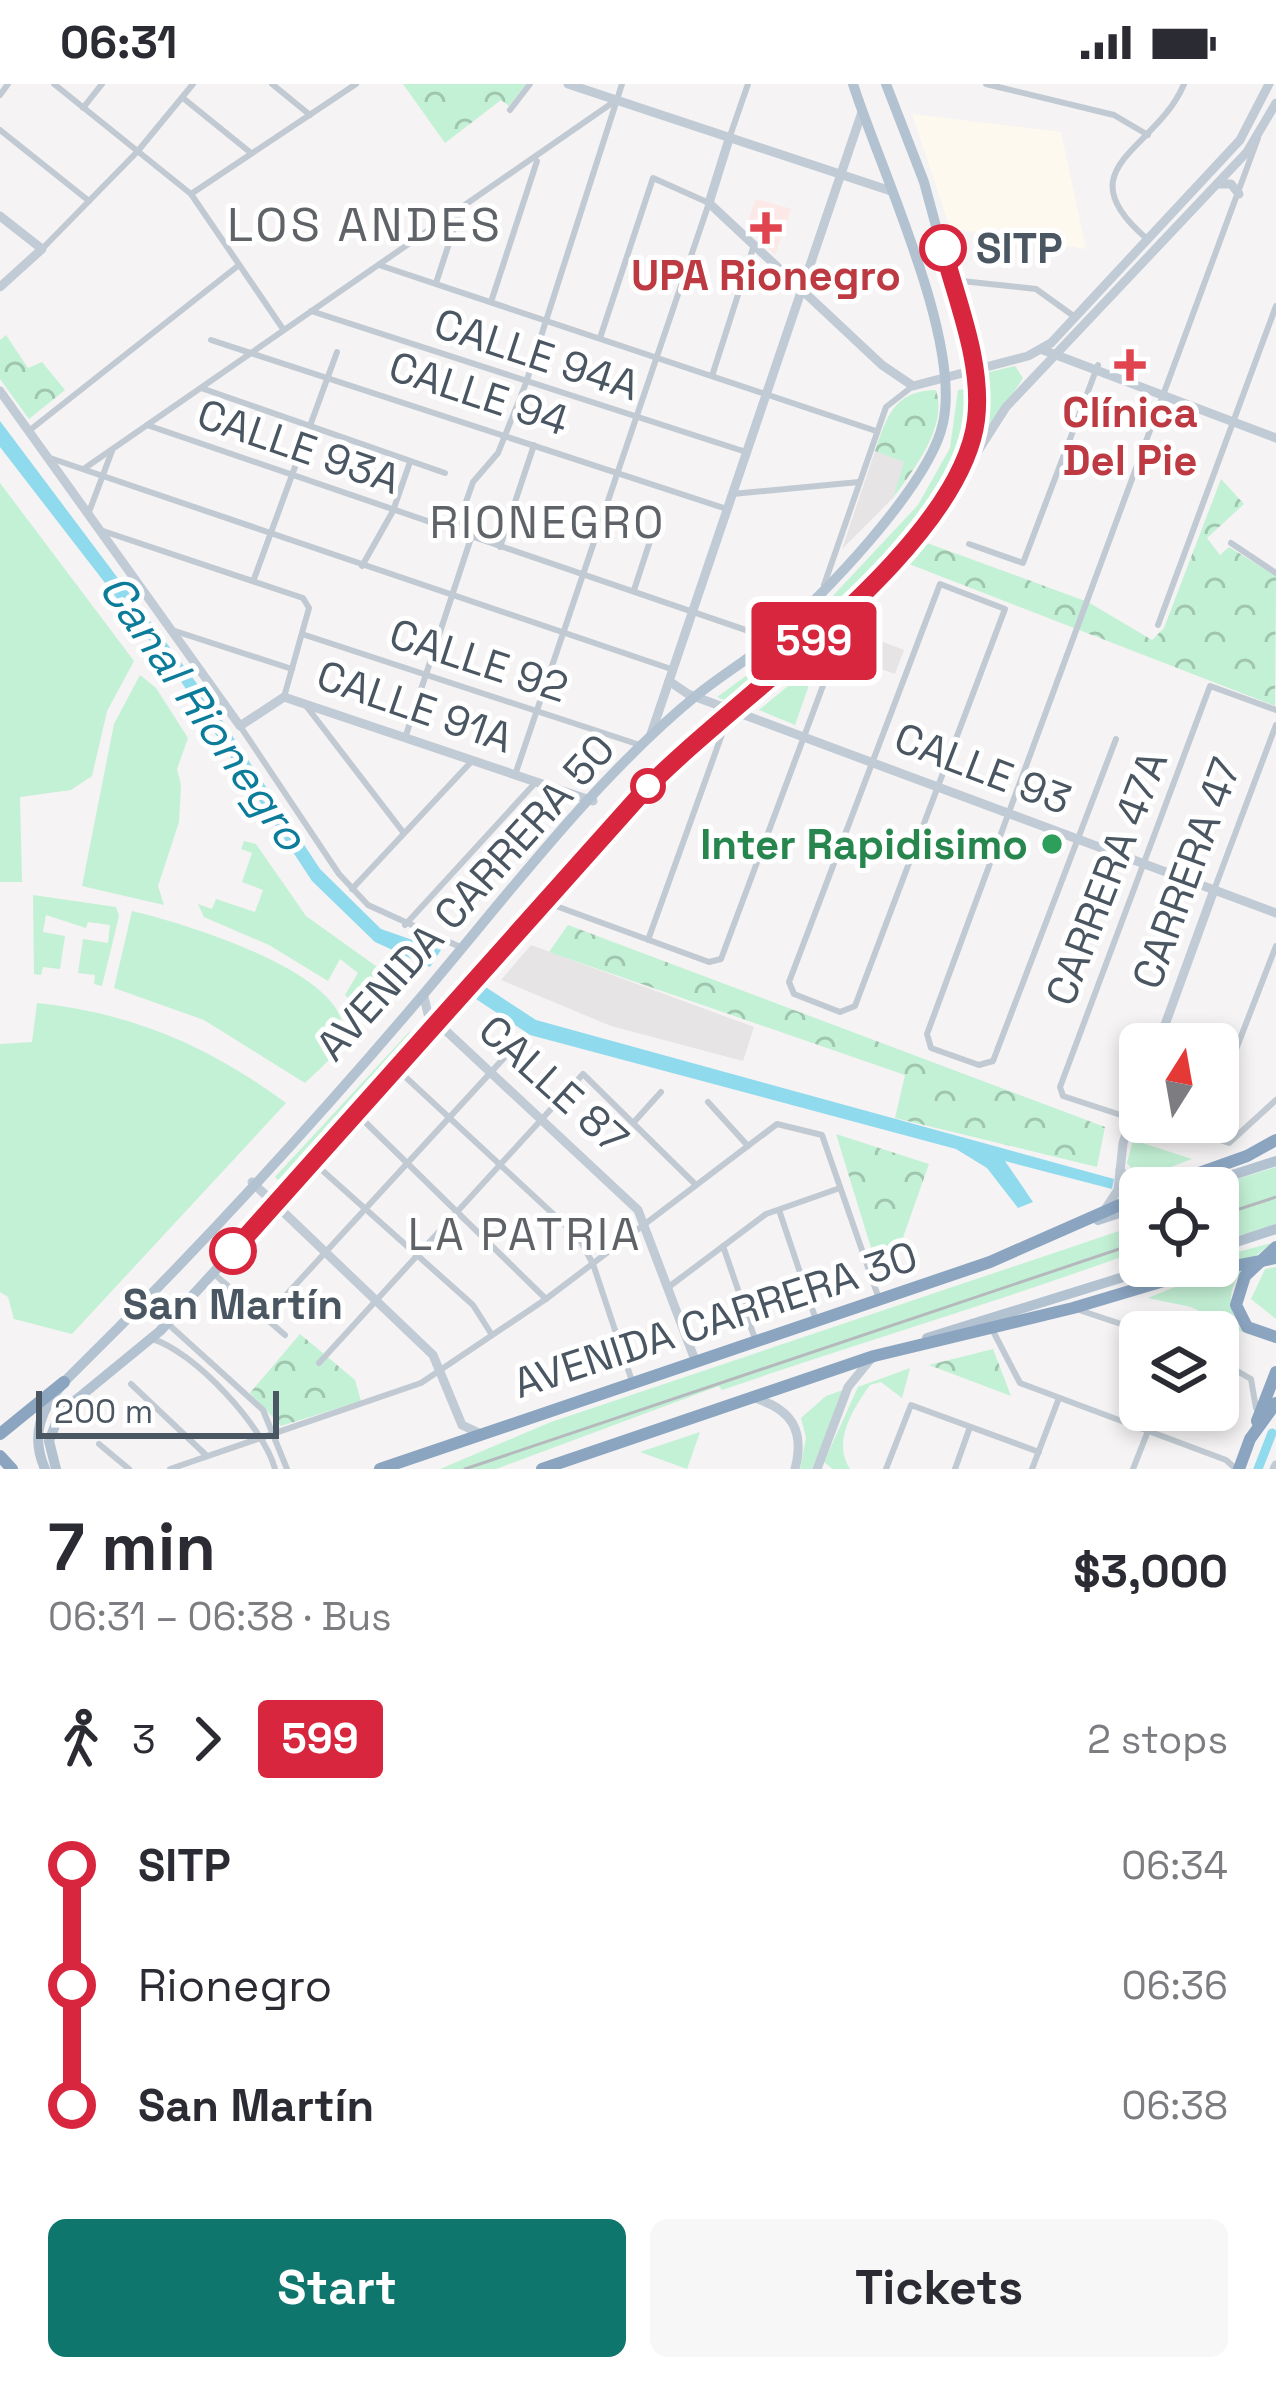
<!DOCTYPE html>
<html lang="en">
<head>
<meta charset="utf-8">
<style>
	body { margin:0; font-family:"Space Grotesk",sans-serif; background:#f7f7f7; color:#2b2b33; height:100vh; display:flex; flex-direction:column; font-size:45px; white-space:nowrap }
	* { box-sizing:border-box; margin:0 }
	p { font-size:39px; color:#7c7c81 }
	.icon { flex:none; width:66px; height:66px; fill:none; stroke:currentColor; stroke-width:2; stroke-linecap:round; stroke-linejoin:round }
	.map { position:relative; height:1385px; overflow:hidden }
	.panel { display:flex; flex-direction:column; background:#fff; flex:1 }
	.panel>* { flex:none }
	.badge { padding:0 24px; border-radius:9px; font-size:42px; line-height:78px }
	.needle { width:78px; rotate:11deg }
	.buttons { position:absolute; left:1119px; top:939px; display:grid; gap:24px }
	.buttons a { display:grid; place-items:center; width:120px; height:120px; border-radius:18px; background:#fff; box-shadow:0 6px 18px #0003; font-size:60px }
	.scale { position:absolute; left:36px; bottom:30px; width:243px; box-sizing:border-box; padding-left:12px; border:6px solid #4a5661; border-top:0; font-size:33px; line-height:42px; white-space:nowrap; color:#4a5661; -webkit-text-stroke:9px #fff; paint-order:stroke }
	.map>.badge { position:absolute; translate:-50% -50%; box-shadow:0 0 0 6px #fff }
	.legs { display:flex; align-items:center; gap:18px; height:132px; padding:0 48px; font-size:39px }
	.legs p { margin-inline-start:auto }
	.summary { display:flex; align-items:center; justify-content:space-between; height:204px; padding:0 48px }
	h1 { font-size:66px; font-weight:700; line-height:90px }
	.button { display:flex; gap:24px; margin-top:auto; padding:24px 48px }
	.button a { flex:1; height:138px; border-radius:18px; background:#0f766e; color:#fff; font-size:48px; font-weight:700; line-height:138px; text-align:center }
	.button a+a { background:#f7f7f7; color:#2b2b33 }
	ul { padding:0 48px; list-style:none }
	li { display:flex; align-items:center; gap:42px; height:120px; font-size:45px }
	li i { display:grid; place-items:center; width:18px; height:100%; margin:0 15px; background:currentColor }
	li i::after { content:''; width:30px; height:30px; margin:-15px; border:9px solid; border-radius:50%; background:#fff }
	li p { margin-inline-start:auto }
	li:first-child i { background:linear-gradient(#0000 50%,currentColor 0) }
	li:last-child i { background:linear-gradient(currentColor 50%,#0000 0) }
	.status { display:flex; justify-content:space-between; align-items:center; height:84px; padding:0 60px; background:#fff; direction:ltr }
	.status svg { height:33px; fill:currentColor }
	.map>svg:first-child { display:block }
	.commercial { fill:#fdf9ef }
	.education { fill:#e6e4e5 }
	.medical { fill:#fce8e6 }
	.green { fill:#c3f1d5 }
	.park { fill:url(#park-crowns) }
	.water { fill:#90daee }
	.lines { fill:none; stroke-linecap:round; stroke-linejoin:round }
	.canal { stroke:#90daee; stroke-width:9 }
	.street { stroke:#c1cad2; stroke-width:6 }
	.secondary { stroke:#c1cbd6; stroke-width:9 }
	.primary { stroke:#b3c2d1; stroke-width:10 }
	.highway { stroke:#8ba5c1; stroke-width:12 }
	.rail { stroke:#b5b8bd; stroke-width:3 }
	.line-1-casing { stroke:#fff; stroke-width:27 }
	.line-1 { stroke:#d7263d; stroke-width:18 }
	.health-dot { fill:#e0444e; stroke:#fff; stroke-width:4.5 }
	.stop-1-dot { fill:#fff; stroke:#d7263d; stroke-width:6 }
	.leisure-dot { fill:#2e9e5b; stroke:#fff; stroke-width:4.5 }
	.labels { text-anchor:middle; stroke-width:10; stroke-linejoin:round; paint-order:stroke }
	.stop-label { font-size:42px; font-weight:bold; fill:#4a5661; stroke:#fff; text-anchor:start }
	.health-label { font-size:42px; font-weight:bold; fill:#be3a42; stroke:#fff }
	.street-label { font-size:42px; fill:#4a5661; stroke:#fff }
	.leisure-label { font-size:42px; font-weight:bold; fill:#27864d; stroke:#fff; text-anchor:end }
	.neighbourhood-label { font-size:45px; letter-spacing:3px; fill:#5f6368; stroke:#fff }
	.water-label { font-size:45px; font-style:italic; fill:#0c7c9b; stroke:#fff }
	.quarter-label { font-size:48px; letter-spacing:3px; fill:#5f6368; stroke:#fff }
</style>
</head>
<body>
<div class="status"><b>06:31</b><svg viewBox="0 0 49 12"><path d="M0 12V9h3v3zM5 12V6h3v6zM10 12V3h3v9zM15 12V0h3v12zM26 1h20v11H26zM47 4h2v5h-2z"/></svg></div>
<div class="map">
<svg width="1276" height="1385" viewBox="0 0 1276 1385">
	<defs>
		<pattern id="park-crowns" width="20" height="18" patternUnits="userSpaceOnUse" patternTransform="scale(3)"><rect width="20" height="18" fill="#c3f1d5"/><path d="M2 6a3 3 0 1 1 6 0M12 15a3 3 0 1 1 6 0" fill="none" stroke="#a0c6b0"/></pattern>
	</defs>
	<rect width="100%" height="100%" fill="#f5f3f3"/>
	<path class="commercial" d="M912,30L1061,48L1086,165L950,144Z"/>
	<g class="education">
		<path d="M875,367L905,378L893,414L842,465Z"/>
		<path d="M854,547L904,566L895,590L845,572Z"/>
		<path d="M531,861L754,943L743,977L611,942L501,896Z"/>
	</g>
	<path class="medical" d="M756,115L791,125L775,171L746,143Z"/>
	<g class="green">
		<path d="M1015,282L1023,294L969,376L979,332L981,290Z"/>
		<path d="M965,305C964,332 960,361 948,386C916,455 788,572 724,616L717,613L784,564L918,421L950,364L958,306Z"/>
		<path d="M0,399L134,577L107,627L92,692L71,706L20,713L22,798H0Z"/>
		<path d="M817,578L795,641L759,626Z"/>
		<path d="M140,591L156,604L188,654L177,685L181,701L179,738L158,802L164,821L82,802L114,640Z"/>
		<path d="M244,757L256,760L306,832L387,890L392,911L370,934L345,911L358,889L340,875L328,897L269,861L204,833L198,820L212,825L216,815L255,828L263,806L242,798L252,769L241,765Z"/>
		<path d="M33,811L116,823L119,832L102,902L94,900L95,891L78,889L83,855L108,859L110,841L88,838L86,844L46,831L43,848L65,852L60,885L43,883L41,891L34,890Z"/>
		<path d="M132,827C179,838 346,887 343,948C342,968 318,986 305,999L204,936L114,904Z"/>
		<path d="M37,919C132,929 209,962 286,1019L72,1250L14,1235L8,1213L0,1208V960L32,958Z"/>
		<path d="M410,947L415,951L279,1097L275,1093Z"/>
		<path d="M1133,1056L1192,1075L1157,1088H1135L1127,1079Z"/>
		<path d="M1276,1083V1140L1218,1158V1114L1238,1107L1234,1100L1208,1104Z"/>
		<path d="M1140,1140V1166C1002,1217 860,1258 722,1306L719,1302L496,1385H440L551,1338Z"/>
		<path d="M1272,1159C1240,1182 1214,1212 1244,1249L1191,1223L1148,1214L1180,1201L1174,1184L1218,1182V1173Z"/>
		<path d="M1276,1183V1235L1251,1215L1265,1185Z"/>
		<path d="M910,1284L902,1314L881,1298L870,1301C853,1325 832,1357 850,1385H833L824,1378L858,1303Z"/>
		<path d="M843,1306L812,1385H800L806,1354L801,1334L826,1312Z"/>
		<path d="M700,1348L687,1385L640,1368Z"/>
	</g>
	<g class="park">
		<path d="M403,0H526L509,22L501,16L445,59Z"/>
		<path d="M6,251L28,284L42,278L65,306L29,335L0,295V256Z"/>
		<path d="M936,306C948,343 914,385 893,414L904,378L875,367C887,332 894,307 936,306Z"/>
		<path d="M1221,395L1244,420L1207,454L1220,471L1229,463L1276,492L1275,622L909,480L927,459L1088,518L1152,556L1164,544Z"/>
		<path d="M568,841L1105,1043L1097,1083L895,1034L905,991L549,868Z"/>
		<path d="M836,1050L929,1080L890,1190L876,1180Z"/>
		<path d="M300,1250L355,1296L361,1317L281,1342L250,1309Z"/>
		<path d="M993,1265L1011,1312L929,1281Z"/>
	</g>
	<g class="water">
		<path d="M0,337L204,609L320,785L381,845L441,866L430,883L375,858L312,797L180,596L0,363Z"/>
		<path d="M484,902L536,936L1114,1095L1112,1105L1005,1077L1033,1118L1018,1124L987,1084L956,1065L530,951L476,915Z"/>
	</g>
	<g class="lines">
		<path class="canal" d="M1258,1385L1272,1349"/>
		<g class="street">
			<path d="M54,0L191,110L283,245"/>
			<path d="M272,0L310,31"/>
			<path d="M986,0L1114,31L1148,51"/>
			<path d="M0,11L8,0"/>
			<path d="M183,14L251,69"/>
			<path d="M83,24L102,0"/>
			<path d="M510,26L530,0"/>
			<path d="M0,46L89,117"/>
			<path d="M730,52L748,0"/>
			<path d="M191,110L356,0"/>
			<path d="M1146,154C1063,83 1157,66 1184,0"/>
			<path d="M42,165L137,68L193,0"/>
			<path d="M379,181L876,347"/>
			<path d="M952,196L1036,205L1075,233"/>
			<path d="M436,199L459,129"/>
			<path d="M491,218L537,77"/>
			<path d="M311,227L746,368"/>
			<path d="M211,256L727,425"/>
			<path d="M712,292L754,161"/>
			<path d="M201,304L445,389"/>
			<path d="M147,341L769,554"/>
			<path d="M30,346L239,181"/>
			<path d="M50,374L671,585"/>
			<path d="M85,384L615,17"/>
			<path d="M732,410L859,398"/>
			<path d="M89,428L112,367"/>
			<path d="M602,435L652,451L634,506"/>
			<path d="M103,447L303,514L309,524L284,613"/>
			<path d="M455,449L473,398L498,369L526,299L622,0"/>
			<path d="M1231,459L1276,489"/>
			<path d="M969,460L1023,479L1098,281"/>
			<path d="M500,463L534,361"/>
			<path d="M362,482L393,427L410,378"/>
			<path d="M254,495L337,268"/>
			<path d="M940,500L1005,525L855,922L840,928L794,910L789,898Z"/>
			<path d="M824,501L886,323L913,302"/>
			<path d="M1158,541L1276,222"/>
			<path d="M175,547L292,585"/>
			<path d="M302,550L637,660"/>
			<path d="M307,623L403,748"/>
			<path d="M240,642L339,790L368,821L458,862"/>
			<path d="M405,654L471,454"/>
			<path d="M1116,655L993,977L979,981L931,964L927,950L1258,54"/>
			<path d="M515,691L709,119L653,94L600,254"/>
			<path d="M352,805L472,677"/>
			<path d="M1214,806L1276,641"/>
			<path d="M545,818L709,878L721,875L852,524"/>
			<path d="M405,841L536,698"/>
			<path d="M648,856L730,628"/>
			<path d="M399,987L579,1154L593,1180L632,1297"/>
			<path d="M1218,1012L1276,862"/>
			<path d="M708,1018L748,1062"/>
			<path d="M359,1032L546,1215"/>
			<path d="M1130,1034L1063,1012L1060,1003L1210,602L1276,626"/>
			<path d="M634,1038L661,1008"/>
			<path d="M1209,1038L1214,1054L1229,1059L1276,1016"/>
			<path d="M314,1079L473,1221L492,1251"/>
			<path d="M779,1126L816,1236"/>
			<path d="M723,1162L755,1255"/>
			<path d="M213,1189L285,1251"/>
			<path d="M670,1202L766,1130L840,1104"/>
			<path d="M1076,1225L1145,1248"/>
			<path d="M265,1234L516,961"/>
			<path d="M167,1239L263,1326L287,1385"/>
			<path d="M993,1247L1020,1299L1226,1376L1236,1385"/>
			<path d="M152,1255C194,1267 264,1343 275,1385"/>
			<path d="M1218,1276L1251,1295L1256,1324"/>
			<path d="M319,1279L583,990L696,1101"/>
			<path d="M131,1300L207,1372"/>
			<path d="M99,1360L129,1385"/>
			<path d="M170,1385L421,1299L546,1215L777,1040L822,1051L879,1215"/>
			<path d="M886,1385L911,1321L1039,1368"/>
			<path d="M955,1385L970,1343"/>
			<path d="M1032,1385L1059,1314"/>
			<path d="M1133,1385L1148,1347"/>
		</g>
		<g class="secondary">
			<path d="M568,0L891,107"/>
			<path d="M729,55L709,119L882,281L913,302L1028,272L1051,259L1240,56L1269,0"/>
			<path d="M1217,100H1231L1239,110"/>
			<path d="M0,132L42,165L0,203"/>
			<path d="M1043,266L1276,354"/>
			<path d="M0,307L240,642L284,613L593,717"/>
			<path d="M951,409L1006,323L1247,68L1276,19"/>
			<path d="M669,597L688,610L1276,829"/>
			<path d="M650,653L862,28"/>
			<path d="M424,913L428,930L638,1126L695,1276"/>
			<path d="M1158,960L1214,806"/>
			<path d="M1120,1086L1132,1101L1161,1100"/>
			<path d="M252,1098L433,1271L462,1341L479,1349"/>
			<path d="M1104,1127L1118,1106L1123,1059L1140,1009"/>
			<path d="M754,1314C792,1325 805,1347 795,1385"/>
			<path d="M817,1385L848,1303L870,1276"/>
			<path d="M1274,1385L1276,1381"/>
		</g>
		<g class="primary">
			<path d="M1192,1104L1276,1077"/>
			<path d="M1098,1136L1140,1122"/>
			<path d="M1218,1164L1276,1145"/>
			<path d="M927,1254L1159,1182"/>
			<path d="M45,1385C30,1351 41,1325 64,1298C184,1180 307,1047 416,919C503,817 593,696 697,611C721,592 747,576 770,557C820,516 930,401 943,339C962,255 880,85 853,0"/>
			<path d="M56,1385L49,1357L60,1329L160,1247L440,941L583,771L713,638L779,590L827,545L945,416L972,358L975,286L924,98L886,0"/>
		</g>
		<g class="highway">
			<path d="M1157,1104L1247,1072L1276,1056"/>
			<path d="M1276,1163L1245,1192L1236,1221L1247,1243L1276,1253"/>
			<path d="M1257,1337L1276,1288"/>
			<path d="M0,1350L64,1298"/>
			<path d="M0,1372L12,1385"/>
			<path d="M380,1385L990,1178L1140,1112"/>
			<path d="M542,1385L874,1272L1073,1224L1177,1193L1276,1174"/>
			<path d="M1239,1385L1250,1355L1276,1319"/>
		</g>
		<g class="rail">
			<path d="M1218,1132L1276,1113"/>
			<path d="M465,1385L1140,1158"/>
		</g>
	</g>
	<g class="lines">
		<g class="line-1-casing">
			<path id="line-1" d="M233,1167L643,708C731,615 960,465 976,336C983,279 957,218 943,164"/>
		</g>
		<use href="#line-1" class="line-1"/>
	</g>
	<g class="health-dot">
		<path d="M760 126h12v12h12v12h-12v12h-12v-12h-12v-12h12z"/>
		<path d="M1124 263h12v12h12v12h-12v12h-12v-12h-12v-12h12z"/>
	</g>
	<g class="stop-1-dot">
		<circle cx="943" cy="164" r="21"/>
		<circle cx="648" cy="702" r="15"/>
		<circle cx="233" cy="1167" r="21"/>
	</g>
	<circle class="leisure-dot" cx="1052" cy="760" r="12"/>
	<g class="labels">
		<g class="stop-label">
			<text x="976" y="179">SITP</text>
			<text x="233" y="1235" text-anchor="middle">San Martín</text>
		</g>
		<g class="health-label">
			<text x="766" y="206">UPA Rionegro</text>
			<text x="1130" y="343">Clínica<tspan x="1130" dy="48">Del Pie</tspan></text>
		</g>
		<g class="street-label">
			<text transform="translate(537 270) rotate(18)" y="15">CALLE 94A</text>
			<text transform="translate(479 309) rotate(18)" y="15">CALLE 94</text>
			<text transform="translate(299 362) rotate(19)" y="15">CALLE 93A</text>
			<text transform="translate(479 576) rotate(18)" y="15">CALLE 92</text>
			<text transform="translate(415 622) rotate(19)" y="15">CALLE 91A</text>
			<text transform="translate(983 684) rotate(21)" y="15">CALLE 93</text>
			<text transform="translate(1186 789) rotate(-70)" y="15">CARRERA 47</text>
			<text transform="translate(1106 794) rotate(-69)" y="15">CARRERA 47A</text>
			<text transform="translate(465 813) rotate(-48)" y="15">AVENIDA CARRERA 50</text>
			<text transform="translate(554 1000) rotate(42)" y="15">CALLE 87</text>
			<text transform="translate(715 1235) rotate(-18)" y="15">AVENIDA CARRERA 30</text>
		</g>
		<g class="leisure-label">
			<text x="1028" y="775">Inter Rapidisimo</text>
		</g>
		<g class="neighbourhood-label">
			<text x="548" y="454">RIONEGRO</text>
			<text x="525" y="1166">LA PATRIA</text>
		</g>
		<g class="water-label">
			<text transform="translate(204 628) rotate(55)" y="16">Canal Rionegro</text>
		</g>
		<g class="quarter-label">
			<text x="365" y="157">LOS ANDES</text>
		</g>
	</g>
</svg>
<div class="buttons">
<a><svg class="needle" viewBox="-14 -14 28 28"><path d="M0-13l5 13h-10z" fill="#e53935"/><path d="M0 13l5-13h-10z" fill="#7c7c81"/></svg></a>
<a><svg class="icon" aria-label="locate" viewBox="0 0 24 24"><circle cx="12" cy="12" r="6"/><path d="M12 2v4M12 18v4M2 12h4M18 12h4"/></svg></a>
<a><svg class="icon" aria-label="layers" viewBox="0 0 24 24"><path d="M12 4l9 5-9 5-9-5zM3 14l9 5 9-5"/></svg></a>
</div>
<div class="scale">200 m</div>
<b class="badge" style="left:814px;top:557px;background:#d7263d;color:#fff">599</b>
</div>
<section class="panel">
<div class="summary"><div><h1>7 min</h1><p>06:31 – 06:38 · Bus</p></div><b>$3,000</b></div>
<div class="legs"><svg class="icon" aria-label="walk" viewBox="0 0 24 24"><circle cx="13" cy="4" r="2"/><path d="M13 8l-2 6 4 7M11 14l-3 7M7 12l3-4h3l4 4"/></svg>3<svg class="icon" aria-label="forward" viewBox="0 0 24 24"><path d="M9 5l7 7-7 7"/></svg><b class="badge" style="background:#d7263d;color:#fff">599</b><p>2 stops</p></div>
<ul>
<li><i style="color:#d7263d"></i><b>SITP</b><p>06:34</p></li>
<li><i style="color:#d7263d"></i><span>Rionegro</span><p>06:36</p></li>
<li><i style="color:#d7263d"></i><b>San Martín</b><p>06:38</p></li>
</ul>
<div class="button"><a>Start</a><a>Tickets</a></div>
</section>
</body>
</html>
